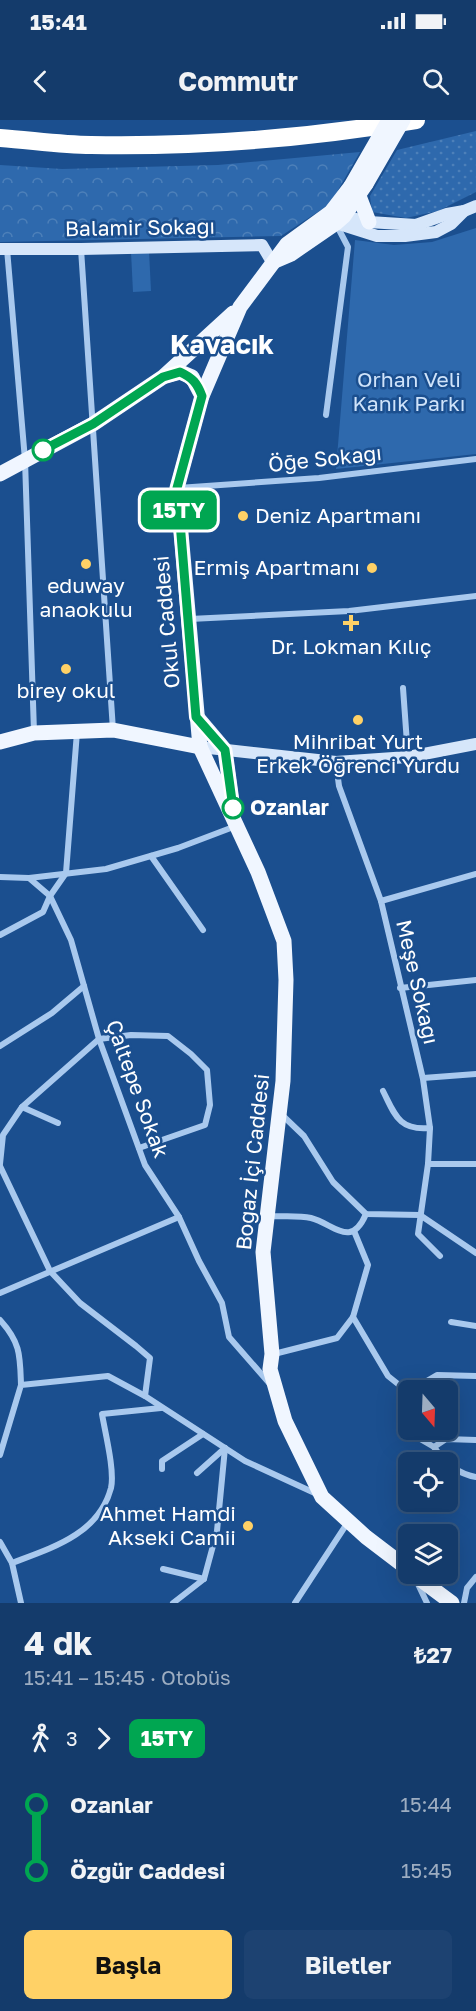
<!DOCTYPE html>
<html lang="tr">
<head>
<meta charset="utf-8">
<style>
	body { margin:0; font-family:"Golos Text",sans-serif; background:#1d4271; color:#f1f3f6; height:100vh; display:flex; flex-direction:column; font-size:22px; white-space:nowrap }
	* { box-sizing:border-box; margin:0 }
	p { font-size:20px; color:#9dadc1 }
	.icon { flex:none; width:33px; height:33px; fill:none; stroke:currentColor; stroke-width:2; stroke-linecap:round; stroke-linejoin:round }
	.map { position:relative; height:1483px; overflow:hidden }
	.panel { display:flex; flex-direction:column; background:#143b6b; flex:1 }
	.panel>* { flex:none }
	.badge { padding:0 12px; border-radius:9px; font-size:21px; line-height:39px }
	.needle { width:39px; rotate:161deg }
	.buttons { position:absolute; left:398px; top:1260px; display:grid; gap:12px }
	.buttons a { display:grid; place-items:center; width:60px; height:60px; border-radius:9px; background:#143b6b; box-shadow:0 6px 24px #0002,0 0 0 2px #33557e; font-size:30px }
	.map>.badge { position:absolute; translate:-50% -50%; box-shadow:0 0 0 3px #fff }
	.legs { display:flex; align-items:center; gap:9px; height:66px; padding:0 24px; font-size:20px }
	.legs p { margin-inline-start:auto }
	.overview { display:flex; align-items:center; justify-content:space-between; height:102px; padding:0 24px }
	h1 { font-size:33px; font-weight:700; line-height:45px }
	.action { display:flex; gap:12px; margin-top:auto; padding:12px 24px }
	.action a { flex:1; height:69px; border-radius:9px; background:#ffd166; color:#111; font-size:24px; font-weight:700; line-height:69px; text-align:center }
	.action a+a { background:#1d4271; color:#f1f3f6 }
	ul { padding:0 24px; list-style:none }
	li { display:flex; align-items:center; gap:21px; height:66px; font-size:22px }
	li i { display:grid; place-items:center; width:9px; height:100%; margin:0 8px; background:currentColor }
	li i::after { content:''; width:15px; height:15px; margin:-8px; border:4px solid; border-radius:50%; background:#143b6b }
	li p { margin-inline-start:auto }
	li:first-child i { background:linear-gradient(#0000 50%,currentColor 0) }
	li:last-child i { background:linear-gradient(currentColor 50%,#0000 0) }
	.status { display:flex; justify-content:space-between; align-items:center; height:42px; padding:0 30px; background:#143b6b; direction:ltr }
	.status svg { height:16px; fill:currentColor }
	header { display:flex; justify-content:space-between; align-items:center; height:78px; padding:0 24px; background:#143b6b; font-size:27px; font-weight:700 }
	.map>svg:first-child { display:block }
	.grass { fill:url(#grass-dots) }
	.forest { fill:url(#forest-crowns) }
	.park { fill:#2e69ad }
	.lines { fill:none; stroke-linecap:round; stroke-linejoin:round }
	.street { stroke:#a9c9ee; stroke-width:6 }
	.secondary { stroke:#d6e6fa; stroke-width:12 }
	.primary { stroke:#f0f6ff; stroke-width:15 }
	.highway { stroke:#fff; stroke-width:18 }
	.primary-bridge { stroke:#f0f6ff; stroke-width:15 }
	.line-1-casing { stroke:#fff; stroke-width:14 }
	.line-1 { stroke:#00a651; stroke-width:9 }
	.stop-1-dot { fill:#fff; stroke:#00a651; stroke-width:3 }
	.poi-dot { fill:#ffd166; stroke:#1b4f8f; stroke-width:2 }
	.labels { text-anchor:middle; stroke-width:5; stroke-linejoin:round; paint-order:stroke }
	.street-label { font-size:21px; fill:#fff; stroke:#1b4f8f }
	.park-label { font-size:21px; fill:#cfe3fa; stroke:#1b4f8f }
	.poi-label { font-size:21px; fill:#fff; stroke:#1b4f8f }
	.stop-label { font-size:21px; font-weight:bold; fill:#fff; stroke:#1b4f8f; text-anchor:start }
	.district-label { font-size:27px; font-weight:bold; fill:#fff; stroke:#1b4f8f }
</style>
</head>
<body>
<div class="status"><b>15:41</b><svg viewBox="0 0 49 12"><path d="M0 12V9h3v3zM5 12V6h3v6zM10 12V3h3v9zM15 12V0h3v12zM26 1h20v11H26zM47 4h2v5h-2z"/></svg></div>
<header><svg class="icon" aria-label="back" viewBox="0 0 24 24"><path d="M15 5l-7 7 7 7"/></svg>Commutr<svg class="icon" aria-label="search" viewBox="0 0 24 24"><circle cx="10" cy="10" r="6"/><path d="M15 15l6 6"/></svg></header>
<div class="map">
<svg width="476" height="1483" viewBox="0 0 476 1483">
	<defs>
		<pattern id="grass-dots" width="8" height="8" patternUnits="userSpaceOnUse" patternTransform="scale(1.5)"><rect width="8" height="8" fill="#2e69ad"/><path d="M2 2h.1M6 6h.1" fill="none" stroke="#4d80b9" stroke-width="1.8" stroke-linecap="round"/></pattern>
		<pattern id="forest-crowns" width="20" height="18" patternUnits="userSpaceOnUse" patternTransform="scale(1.5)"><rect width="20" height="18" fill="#2e69ad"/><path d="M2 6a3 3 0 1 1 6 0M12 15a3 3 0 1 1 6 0" fill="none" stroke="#4d80b9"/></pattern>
	</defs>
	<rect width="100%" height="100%" fill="#1b4f8f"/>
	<path class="grass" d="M476,11V72L438,91L406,98L372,92L370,76L397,30Z"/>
	<path class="forest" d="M360,32L330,84L281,116L0,122V45L62,49L218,45Z"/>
	<g class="park">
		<path d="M476,108V334L336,349L355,120L394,125L432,122Z"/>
		<path d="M149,131L151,171L133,172L131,132Z"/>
	</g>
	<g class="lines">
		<g class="street">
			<path d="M7,129L25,340L34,612"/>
			<path d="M81,129L113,610"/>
			<path d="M326,295L348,127L336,104"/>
			<path d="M178,368L319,358L476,339"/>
			<path d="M190,499L349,491L476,476"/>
			<path d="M403,568L408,637"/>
			<path d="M336,643L339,666L381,781L423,959L430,1008L428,1044L418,1114L440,1136"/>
			<path d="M151,736L203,810"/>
			<path d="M0,757L29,758L50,776L71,820L99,919L145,1045L179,1097L199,1141L222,1183L229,1217L270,1264"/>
			<path d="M29,758L106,749L178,728L236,706"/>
			<path d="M381,781L476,754"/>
			<path d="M0,815L43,792L50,776L66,753L77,612"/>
			<path d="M400,868L476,860"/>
			<path d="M0,926L52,893L84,866"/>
			<path d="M423,958L476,954"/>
			<path d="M383,971C395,995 399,1011 430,1008"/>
			<path d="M22,987L58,1003"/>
			<path d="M280,993L304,1016L333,1062L366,1094L420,1095L476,1133"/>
			<path d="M0,1044L3,1015L22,987L99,919L131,915L168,916L191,934L207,950L210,985L205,1005L139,1028"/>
			<path d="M428,1044H476"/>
			<path d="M0,1046L50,1151L80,1183L136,1226L150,1238L145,1276"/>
			<path d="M268,1096C282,1097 298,1095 311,1098C334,1104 351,1129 366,1094"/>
			<path d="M0,1173L179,1097"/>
			<path d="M353,1197L388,1256L403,1268L420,1265L437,1255L476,1256"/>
			<path d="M0,1200C21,1223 20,1236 21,1265"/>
			<path d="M451,1202L476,1206"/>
			<path d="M274,1234L337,1218L353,1197L368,1145L354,1111"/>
			<path d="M403,1309L434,1327"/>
			<path d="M476,1320L446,1319L434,1327C444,1342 458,1354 476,1357"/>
			<path d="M0,1335L21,1265L108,1256L145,1276L245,1341L319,1375"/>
			<path d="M162,1349V1341L203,1314"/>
			<path d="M197,1353L225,1328"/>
			<path d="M0,1422L12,1443"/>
			<path d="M163,1449L204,1459"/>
			<path d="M417,1462L427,1483"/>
			<path d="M21,1483L12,1443C52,1428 99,1414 111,1368C115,1351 105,1312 102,1294L161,1288"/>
			<path d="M173,1483L204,1459L217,1411L225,1328"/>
			<path d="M295,1483L348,1402"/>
			<path d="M464,1483L467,1468L476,1457"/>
		</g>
		<g class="secondary">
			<path d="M344,96L369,102L416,105L447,94L464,91L476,86"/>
			<path d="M336,103L377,116H405L436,112L451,104L464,91"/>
			<path d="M0,129H81L262,125L272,142"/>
			<path d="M200,627L336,642L408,637L476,624"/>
		</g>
		<g class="primary">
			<path d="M351,66L331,92L287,124L240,187L202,276L177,368L200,627L258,752L284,821L286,860L283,961L263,1132L272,1234L270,1249L285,1301L322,1377L366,1417L408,1449"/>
			<path d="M359,76L369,102"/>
			<path d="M277,140L291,134L336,103L344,96L366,64"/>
			<path d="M166,256L180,252L192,257L202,276"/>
			<path d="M0,354L93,304L163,257L233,193"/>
			<path d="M197,597L225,630L233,689"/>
			<path d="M0,622L34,613L113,610L200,627"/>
			<path d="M413,1454L452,1483"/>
		</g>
		<path class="highway" d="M0,18C30,20 61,25 91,25C200,27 309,18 416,0"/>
		<g class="primary-bridge">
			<path d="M366,64L403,0"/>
			<path d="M351,66L389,0"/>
		</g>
	</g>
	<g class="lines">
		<g class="line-1-casing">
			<path id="line-1" d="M43,330L93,304L163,257L180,252C193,258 197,263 202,276L177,368L179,390L196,597L225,630L233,688"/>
		</g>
		<use href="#line-1" class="line-1"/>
	</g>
	<g class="stop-1-dot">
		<circle cx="43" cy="330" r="10"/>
		<circle cx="233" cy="688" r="10"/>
	</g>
	<g class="poi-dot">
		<circle cx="243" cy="396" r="6"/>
		<circle cx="86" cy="444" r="6"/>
		<circle cx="372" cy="448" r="6"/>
		<path d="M348 494h6v6h6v6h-6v6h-6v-6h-6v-6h6z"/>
		<circle cx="66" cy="549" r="6"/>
		<circle cx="358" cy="600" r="6"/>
		<circle cx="248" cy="1406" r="6"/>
	</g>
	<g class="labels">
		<g class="street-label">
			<text transform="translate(140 108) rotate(-1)" y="7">Balamir Sokağı</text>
			<text transform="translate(325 339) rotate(-6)" y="7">Öḡe Sokağı</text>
			<text transform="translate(167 502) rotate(-95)" y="7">Okul Caddesi</text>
			<text transform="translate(417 862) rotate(77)" y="7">Meşe Sokağı</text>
			<text transform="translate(137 969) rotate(70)" y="7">Çaltepe Sokak</text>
			<text transform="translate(253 1042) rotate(-84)" y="7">Boğaz İçi Caddesi</text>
		</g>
		<g class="park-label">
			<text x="409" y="267">Orhan Veli<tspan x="409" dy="24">Kanık Parkı</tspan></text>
		</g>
		<g class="poi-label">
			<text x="255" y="403" text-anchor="start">Deniz Apartmanı</text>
			<text x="360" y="455" text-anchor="end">Ermiş Apartmanı</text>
			<text x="86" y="473">eduway<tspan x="86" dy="24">anaokulu</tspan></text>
			<text x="351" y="534">Dr. Lokman Kılıç</text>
			<text x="66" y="578">birey okul</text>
			<text x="358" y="629">Mihribat Yurt<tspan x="358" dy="24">Erkek Öḡrenci Yurdu</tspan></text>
			<text x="236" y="1401" text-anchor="end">Ahmet Hamdi<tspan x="236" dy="24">Akseki Camii</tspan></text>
		</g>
		<g class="stop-label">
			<text x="250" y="695">Ozanlar</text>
		</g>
		<g class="district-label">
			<text x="222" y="234">Kavacık</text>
		</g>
	</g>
</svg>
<div class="buttons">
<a><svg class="needle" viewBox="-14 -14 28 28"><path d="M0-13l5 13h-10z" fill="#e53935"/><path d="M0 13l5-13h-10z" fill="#9dadc1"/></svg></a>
<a><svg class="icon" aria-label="locate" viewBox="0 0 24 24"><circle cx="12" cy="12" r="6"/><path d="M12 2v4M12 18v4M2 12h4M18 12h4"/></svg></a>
<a><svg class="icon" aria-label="layers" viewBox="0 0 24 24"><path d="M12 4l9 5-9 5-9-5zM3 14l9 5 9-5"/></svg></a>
</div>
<b class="badge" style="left:179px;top:390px;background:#00a651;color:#fff">15TY</b>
</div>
<section class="panel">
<div class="overview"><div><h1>4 dk</h1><p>15:41 – 15:45 · Otobüs</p></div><b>₺27</b></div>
<div class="legs"><svg class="icon" aria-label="walk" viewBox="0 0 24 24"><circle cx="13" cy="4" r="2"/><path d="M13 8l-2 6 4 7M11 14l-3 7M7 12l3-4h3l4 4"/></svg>3<svg class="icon" aria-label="forward" viewBox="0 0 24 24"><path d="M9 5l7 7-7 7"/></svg><b class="badge" style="background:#00a651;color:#fff">15TY</b></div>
<ul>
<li><i style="color:#00a651"></i><b>Ozanlar</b><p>15:44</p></li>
<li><i style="color:#00a651"></i><b>Özgür Caddesi</b><p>15:45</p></li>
</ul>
<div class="action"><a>Başla</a><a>Biletler</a></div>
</section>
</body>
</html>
